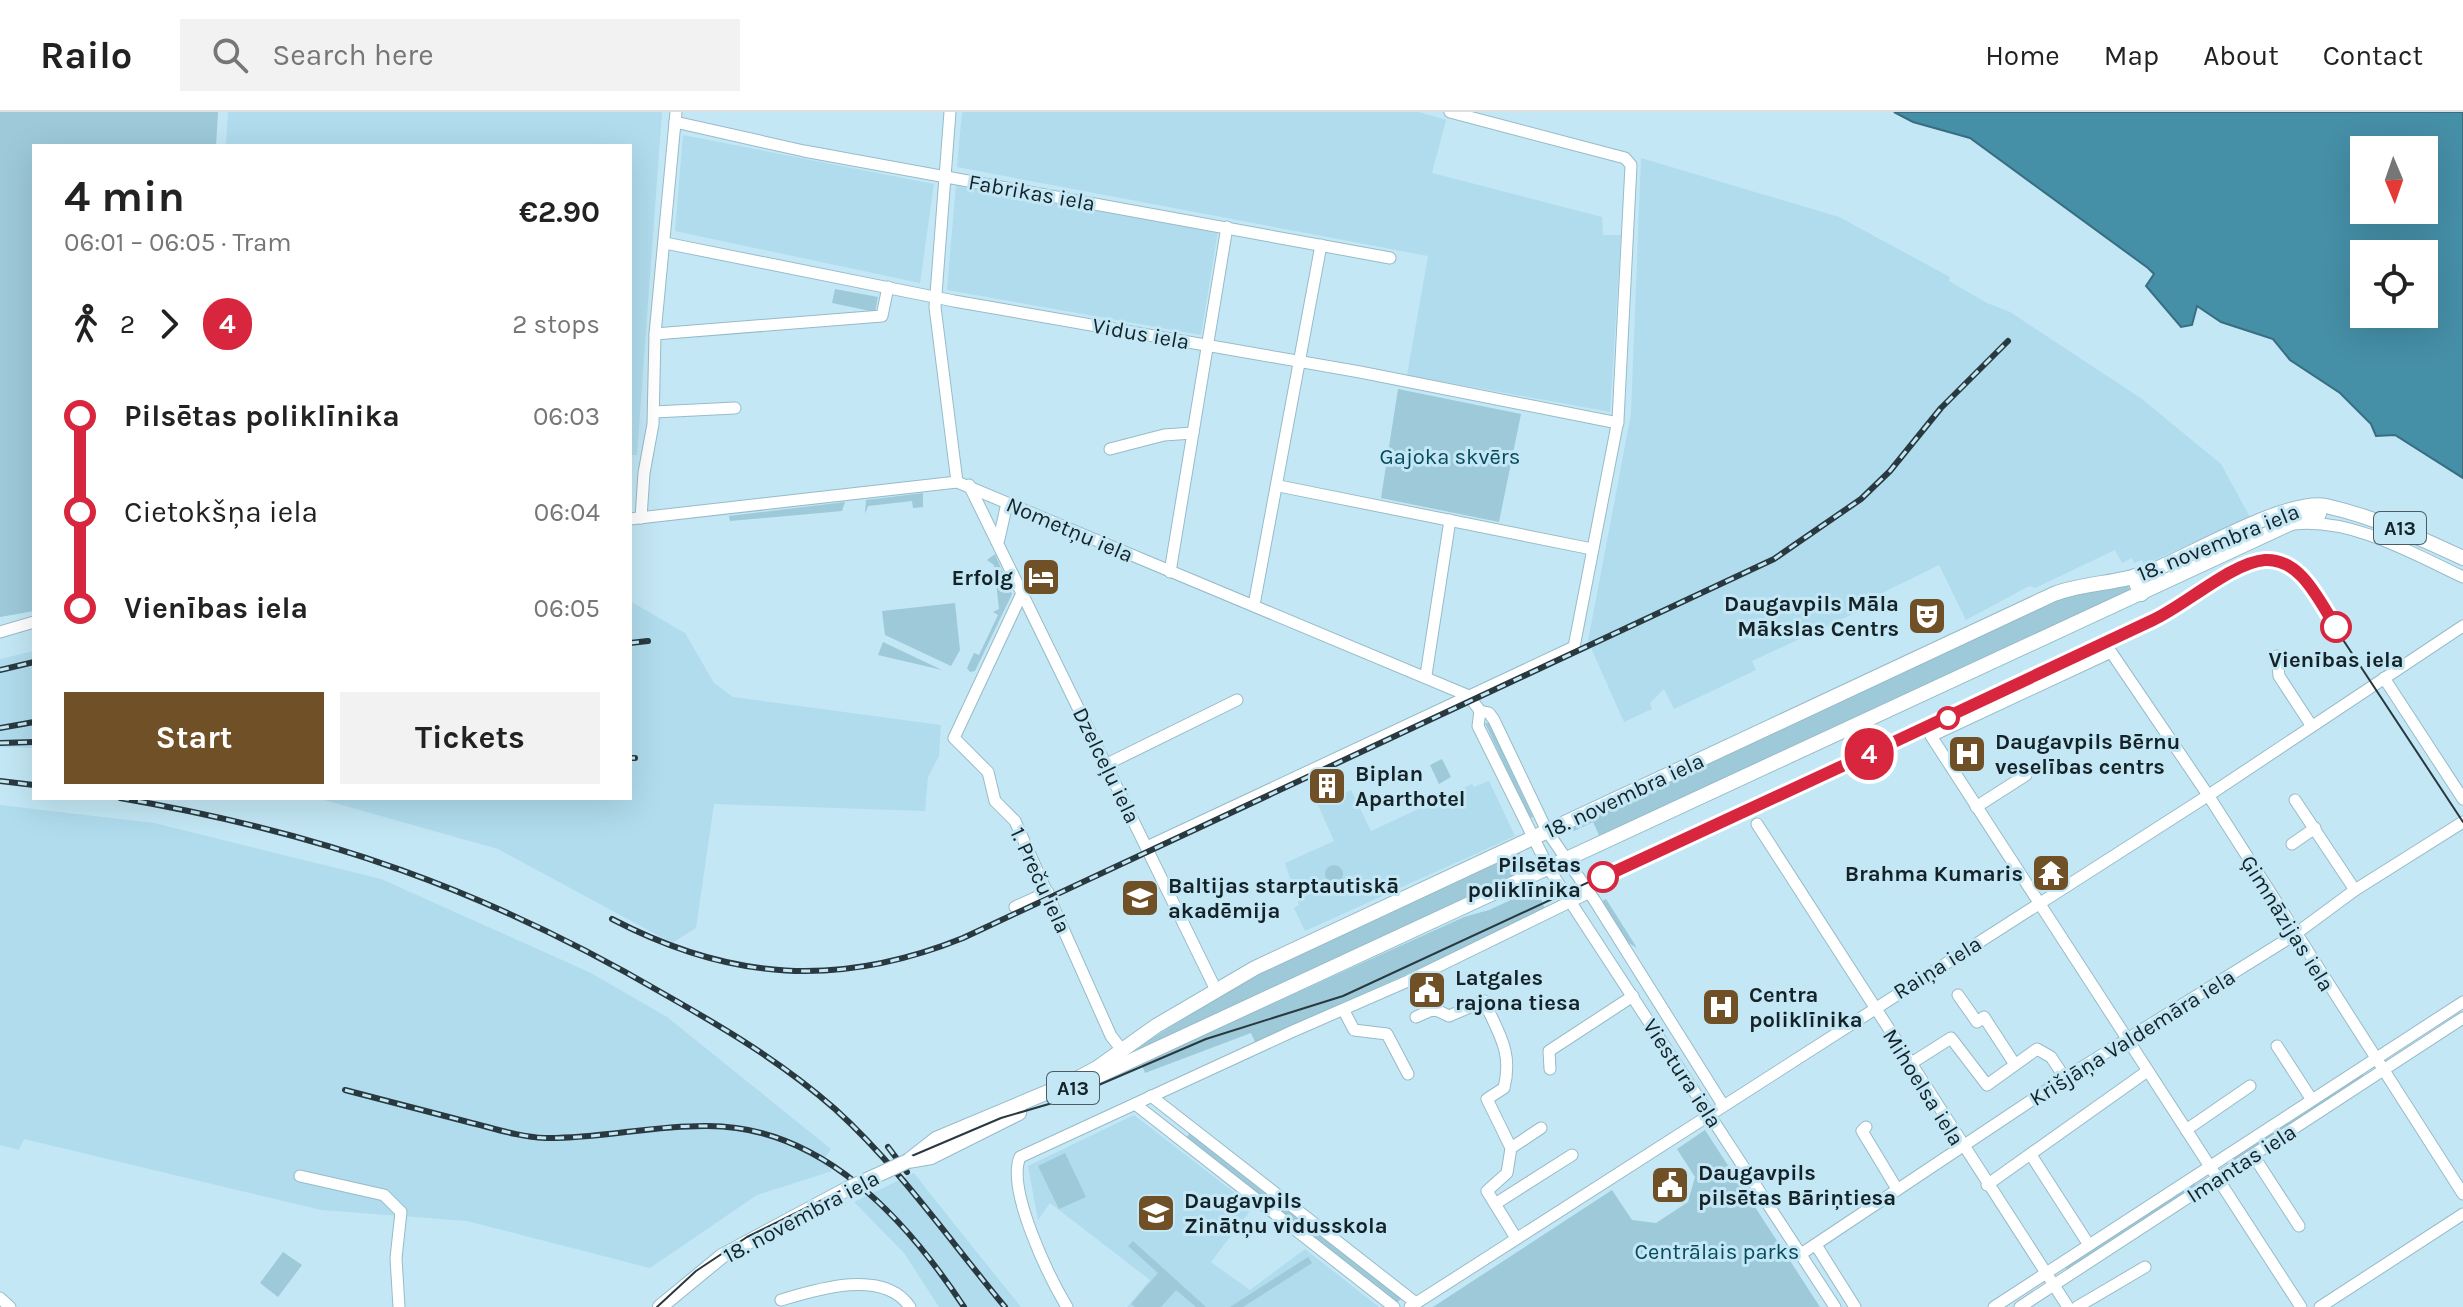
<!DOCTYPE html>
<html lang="en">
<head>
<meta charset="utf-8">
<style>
	body { margin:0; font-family:Karla,sans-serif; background:#f2f2f2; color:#222; height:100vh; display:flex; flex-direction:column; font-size:30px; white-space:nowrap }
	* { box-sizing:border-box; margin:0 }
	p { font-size:26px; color:#767676 }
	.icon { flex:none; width:44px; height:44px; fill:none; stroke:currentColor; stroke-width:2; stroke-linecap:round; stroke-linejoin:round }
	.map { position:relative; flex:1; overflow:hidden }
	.panel { position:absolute; left:32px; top:32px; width:600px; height:656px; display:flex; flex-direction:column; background:#fff; border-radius:0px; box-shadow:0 8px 32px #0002 }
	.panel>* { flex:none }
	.badge { padding:0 16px; border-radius:26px; font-size:28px; line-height:52px }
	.needle { width:52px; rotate:178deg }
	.fabs { position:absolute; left:2350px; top:24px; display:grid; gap:16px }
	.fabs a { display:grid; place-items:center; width:88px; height:88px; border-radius:0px; background:#fff; box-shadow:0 8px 32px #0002; font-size:40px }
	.map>.badge { position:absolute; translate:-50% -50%; box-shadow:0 0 0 4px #fff }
	.legs { display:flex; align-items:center; gap:12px; height:88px; padding:0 32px; font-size:26px }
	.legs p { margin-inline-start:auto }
	.overview { display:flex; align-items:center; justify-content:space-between; height:136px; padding:0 32px }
	h1 { font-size:44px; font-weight:700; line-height:60px }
	.cta { display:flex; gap:16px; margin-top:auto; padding:16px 32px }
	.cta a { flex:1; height:92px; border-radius:0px; background:#705026; color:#fff; font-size:32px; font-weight:700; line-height:92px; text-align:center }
	.cta a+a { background:#f2f2f2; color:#222 }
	ul { padding:0 32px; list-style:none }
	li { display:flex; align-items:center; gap:28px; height:96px; font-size:30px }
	li i { display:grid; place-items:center; width:12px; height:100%; margin:0 10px; background:currentColor }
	li i::after { content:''; width:20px; height:20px; margin:-10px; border:6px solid; border-radius:50%; background:#fff }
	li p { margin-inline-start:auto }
	li:first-child i { background:linear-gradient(#0000 50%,currentColor 0) }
	li:last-child i { background:linear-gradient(currentColor 50%,#0000 0) }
	header { display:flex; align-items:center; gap:48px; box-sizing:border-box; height:112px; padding:0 40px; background:#fff; border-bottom:2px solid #e0e0e0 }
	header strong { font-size:38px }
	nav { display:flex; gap:44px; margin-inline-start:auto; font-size:28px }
	.search { width:560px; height:72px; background:#f2f2f2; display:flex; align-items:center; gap:20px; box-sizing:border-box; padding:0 28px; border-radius:0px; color:#767676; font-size:30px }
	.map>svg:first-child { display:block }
	.built { fill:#b0dced }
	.green { fill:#9dc9d9 }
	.water { fill:#458fa7; stroke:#376e81; stroke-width:2; fill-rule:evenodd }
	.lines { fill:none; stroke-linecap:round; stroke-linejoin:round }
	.minor-casing { stroke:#97bbc8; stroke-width:13 }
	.major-casing { stroke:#97bbc8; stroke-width:16 }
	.highway-casing { stroke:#97bbc8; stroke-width:18 }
	.minor { stroke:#fff; stroke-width:11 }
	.major { stroke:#fff; stroke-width:14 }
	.highway { stroke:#fff; stroke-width:16 }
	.tram { stroke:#29393f; stroke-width:2 }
	.rail-casing { stroke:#29393f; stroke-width:6 }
	.rail { stroke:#c3e7f5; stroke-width:3; stroke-dasharray:9; stroke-linecap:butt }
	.major-bridge-casing { stroke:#97bbc8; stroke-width:16; stroke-linecap:butt }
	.major-bridge { stroke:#fff; stroke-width:14 }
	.line-1-casing { stroke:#fff; stroke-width:18 }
	.line-1 { stroke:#d7263d; stroke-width:12 }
	.stop-1-dot { fill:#fff; stroke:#d7263d; stroke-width:4 }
	.labels { text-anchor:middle; stroke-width:6; stroke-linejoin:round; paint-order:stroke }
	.shield { fill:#c3e7f5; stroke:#495d65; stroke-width:2 }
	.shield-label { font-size:20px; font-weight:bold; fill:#152227 }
	.street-label { font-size:22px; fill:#152227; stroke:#c3e7f5 }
	.park-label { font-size:22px; fill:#074a5c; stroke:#c3e7f5 }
	.poi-label { font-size:22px; font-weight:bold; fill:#152227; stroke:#c3e7f5; text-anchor:start }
	.stop-label { font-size:22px; font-weight:bold; fill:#152227; stroke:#c3e7f5 }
</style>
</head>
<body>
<header>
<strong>Railo</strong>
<div class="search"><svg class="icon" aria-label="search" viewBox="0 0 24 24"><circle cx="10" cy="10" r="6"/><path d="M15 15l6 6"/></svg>Search here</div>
<nav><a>Home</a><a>Map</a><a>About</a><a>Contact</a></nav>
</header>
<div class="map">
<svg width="2463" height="1195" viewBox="0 0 2463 1195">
	<rect width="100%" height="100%" fill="#c3e7f5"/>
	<g class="built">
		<path d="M228,0H662L637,343H630V34H226Z"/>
		<path d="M962,0H1419L1446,8L1432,61L1602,105L1603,123H1621L1610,300L1407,263L1428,144L957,55Z"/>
		<path d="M683,23L934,72L920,171L675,119Z"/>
		<path d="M1641,46L1839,105L1950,165L1949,169L1987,191L2010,200L2142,287L2221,352L2250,405L2144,453L2142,448L2134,451L2132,446L2122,451L2115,438L2035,476L2029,474L1966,508L1939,453L1868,488L1870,494L1752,549L1756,558L1674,597L1664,577L1650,591L1652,597L1624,610L1588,529L1631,302Z"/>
		<path d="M956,72L1218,119L1201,223L947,178Z"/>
		<path d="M630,489L685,521L714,571L733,585L941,613L939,644L928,665L925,699L714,692L696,816L672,831L498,737L317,686H630Z"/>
		<path d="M34,539V636L0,635V547Z"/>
		<path d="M1489,669L1515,724L1305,819L1294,796L1299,793L1285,751L1334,729L1318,693L1351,678L1371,719L1472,672L1474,675Z"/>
		<path d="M0,693L154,711L381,767L591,861L667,905L831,1037L823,1049L832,1059L757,1083L650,1156L467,1109L321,1098L24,1027L19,1038L0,1033Z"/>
		<path d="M1134,1003L1253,1095L1211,1150L1250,1178L1305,1137L1379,1195H1127L1150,1168L1050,1091L1038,1108L1028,1054Z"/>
		<path d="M914,1061L963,1123L1021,1195H939L904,1141L854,1090Z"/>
	</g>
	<g class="green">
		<path d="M0,0H218L216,34H34V499L0,505Z"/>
		<path d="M835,177L878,185L875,200L832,191Z"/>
		<path d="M1398,277L1521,302L1499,410L1381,386Z"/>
		<path d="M923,381V395L913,396L912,389L868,394L865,402L866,388Z"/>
		<path d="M845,390L842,399L730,409L729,404Z"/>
		<path d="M995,442L1012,482L975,559L970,560L967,556L974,541L979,543L998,503L993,500L999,497L994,453L987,448Z"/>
		<path d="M2128,474L2131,479L1582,735L1599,723L1593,710L1574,719L1567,716L2046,492L2077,481Z"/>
		<path d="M955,491L960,538L951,554L885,523L882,499Z"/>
		<path d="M883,530L942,558L878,543Z"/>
		<path d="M1485,611H1489L1533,705L1529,706Z"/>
		<path d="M1442,647L1451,665L1439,672L1430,653Z"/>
		<path d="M1519,739L1529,761L1138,942L1135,937L1254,863Z"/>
		<circle cx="1334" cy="762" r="9"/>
		<path d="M1537,776L1546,800L1255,930L1251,921L1145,961L1141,951L1464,805L1489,798Z"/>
		<path d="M1606,787L1637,836L1627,830L1602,789Z"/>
		<path d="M2362,962L2364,965L2232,1051L2230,1048Z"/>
		<path d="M1705,1018L1820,1195H1433L1612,1078L1632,1108L1656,1111L1688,1090L1695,1065L1677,1037Z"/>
		<path d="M1190,1021L1402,1186L1396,1191L1186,1026Z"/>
		<path d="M1065,1041L1086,1085L1059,1097L1038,1054Z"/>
		<path d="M2194,1071L2196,1074L2067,1158L2065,1155Z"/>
		<path d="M1133,1129L1206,1195H1196L1176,1178L1161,1195H1135L1131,1192L1158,1161L1128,1134Z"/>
		<path d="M283,1140L302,1153L278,1185L260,1171Z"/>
		<path d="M1308,1145L1312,1151L1243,1195H1230Z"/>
	</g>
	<path class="water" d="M1894,0H2463V366L2395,323L2376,324L2371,312L2340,281L2290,248L2273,227L2221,210L2197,194L2192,213L2181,215L2146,174L2154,162L2148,156L1970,26L1913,10ZM2364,38H2424V98H2364ZM2364,142H2424V202H2364Z"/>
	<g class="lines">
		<g class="minor-casing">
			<g id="minor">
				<path d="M950,0L935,195L957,370"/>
				<path d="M675,10L804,39L1390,146"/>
				<path d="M665,131L954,189L1360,260L1618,311"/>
				<path d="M655,222L882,204L888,175"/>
				<path d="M654,300L735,296"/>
				<path d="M1110,337L1164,323L1193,321"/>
				<path d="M969,373L1216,878"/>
				<path d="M1279,374L1592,437"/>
				<path d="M641,406L644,361L653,312L655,222L676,0"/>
				<path d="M630,407L957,370L1469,584L1480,599L1489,601L1494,608L1547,719L1595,789L1723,993"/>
				<path d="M2294,412C2352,406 2412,441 2463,465"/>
				<path d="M999,427L1007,391"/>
				<path d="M1170,460L1227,115"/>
				<path d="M1023,479L954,626L988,660L995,689L1015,709L1111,924L1122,938"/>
				<path d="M1254,493L1321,133"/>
				<path d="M0,520L34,510"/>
				<path d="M2277,544L2279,564L2311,613"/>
				<path d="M1426,563L1450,408"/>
				<path d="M2384,566L2463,687"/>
				<path d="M1480,599L1478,614L1549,757L1835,1195"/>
				<path d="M1107,652L1237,588"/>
				<path d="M2295,688L2355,778"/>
				<path d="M1976,695L2026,663"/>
				<path d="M1757,712L2068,1195"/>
				<path d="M2292,732L2315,716"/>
				<path d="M1147,735L1574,535L1618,308L1631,53L1625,46L1450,0"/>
				<path d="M1015,795L1048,780"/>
				<path d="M1958,883L1977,910L1984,905L2014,951"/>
				<path d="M1344,899L1354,918L1387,922L1408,962"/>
				<path d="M1416,905L1434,897L1449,904L1484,889C1499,922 1513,940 1504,976L1487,987L1511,1036L1507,1061L1487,1079L1516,1126"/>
				<path d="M2277,934L2312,988"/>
				<path d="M1910,952L1951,926L1987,973L2037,937L2051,945L2065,966"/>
				<path d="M1550,957L1549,939L1633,884"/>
				<path d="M1151,984L1416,1191"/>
				<path d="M1135,992L1394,1195"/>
				<path d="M1866,1015L1862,1019L1897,1077"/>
				<path d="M2186,1018L2250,974"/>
				<path d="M1511,1036L1541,1016"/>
				<path d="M2031,1043L2089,1133"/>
				<path d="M2253,1043L2299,1114"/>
				<path d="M300,1064L384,1083L401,1100L396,1146L399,1195"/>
				<path d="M1987,1073L2146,960"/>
				<path d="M1495,1092L1572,1043"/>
				<path d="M1816,1133L1855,1195"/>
				<path d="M1801,1142L2065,966L2294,823L2355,778L2463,710"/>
				<path d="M0,1186L10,1195"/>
				<path d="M781,1188C817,1177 884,1156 910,1195"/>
				<path d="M1067,1195C1049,1165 1006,1077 1020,1045L1291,920L1408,869L1588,781"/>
				<path d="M1410,1195L2212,681L2463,514"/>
				<path d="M1994,1195L2463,890"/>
				<path d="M2020,1195L2463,906"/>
				<path d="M2077,1195L2145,1155"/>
				<path d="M2301,1195L1931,624L2111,540L2208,683L2463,1082"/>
				<path d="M2320,1195L2463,1102"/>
			</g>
		</g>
		<g class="major-casing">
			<g id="major">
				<path d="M1092,967L2302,406L2319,402"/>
				<path d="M908,1049L936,1027L1067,972L1097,956L1156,914L1255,856L2054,482C2085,470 2119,472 2149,460C2188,445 2289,385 2326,394C2375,405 2418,425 2463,446"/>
				<path d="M908,1049L931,1045L1019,1001"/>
				<path d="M660,1195L722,1144L847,1077"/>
			</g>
		</g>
		<g class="highway-casing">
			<path id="highway" d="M2135,465L2141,481"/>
		</g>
		<use href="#minor" class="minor"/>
		<use href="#major" class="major"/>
		<use href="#highway" class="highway"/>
		<path class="tram" d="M657,1195L696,1159L747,1125L907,1046L1001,1006L1066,987L1206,927L1343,884L2158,506C2198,483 2264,421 2303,467L2463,710"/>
		<g class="rail-casing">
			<g id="rail">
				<path d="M630,531L648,529"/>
				<path d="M0,558L34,550"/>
				<path d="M0,616L34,610"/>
				<path d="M0,631L34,630"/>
				<path d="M630,646H635"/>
				<path d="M0,669L34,673"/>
				<path d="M120,686C323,721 486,778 664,882C724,916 783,951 835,997C899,1055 950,1129 1005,1195"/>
				<path d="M612,807C731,869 839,876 963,826L1774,447L1861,387L1890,359L1941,296L2008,229"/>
				<path d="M345,978C386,989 427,999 468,1010C493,1016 519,1025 545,1026C599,1027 653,1013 708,1014C822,1014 906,1107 964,1195"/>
				<path d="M888,1035L907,1060"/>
			</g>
		</g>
		<use href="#rail" class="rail"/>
		<g class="major-bridge-casing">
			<path id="major-bridge" d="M847,1077L908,1049"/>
		</g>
		<use href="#major-bridge" class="major-bridge"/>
	</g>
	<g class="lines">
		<g class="line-1-casing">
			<path id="line-1" d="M1603,765C1787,680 1970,595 2153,508C2184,494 2233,450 2265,448C2301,446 2319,489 2336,515"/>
		</g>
		<use href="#line-1" class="line-1"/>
	</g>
	<defs>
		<g id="hotel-square" transform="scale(2)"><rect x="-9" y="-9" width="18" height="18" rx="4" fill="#705026" stroke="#c3e7f5"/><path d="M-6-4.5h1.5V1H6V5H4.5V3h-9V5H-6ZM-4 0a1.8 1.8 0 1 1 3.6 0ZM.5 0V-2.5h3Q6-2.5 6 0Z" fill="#fff"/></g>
		<g id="theatre-square" transform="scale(2)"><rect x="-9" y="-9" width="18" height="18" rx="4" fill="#705026" stroke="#c3e7f5"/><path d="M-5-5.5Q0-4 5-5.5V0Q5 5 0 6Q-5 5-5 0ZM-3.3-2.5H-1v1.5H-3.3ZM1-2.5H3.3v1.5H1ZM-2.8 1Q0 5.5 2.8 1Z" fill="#fff"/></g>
		<g id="hospital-square" transform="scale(2)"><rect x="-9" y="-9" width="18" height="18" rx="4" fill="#705026" stroke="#c3e7f5"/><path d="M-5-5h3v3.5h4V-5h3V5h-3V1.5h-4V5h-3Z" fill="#fff"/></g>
		<g id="building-square" transform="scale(2)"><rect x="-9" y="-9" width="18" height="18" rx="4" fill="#705026" stroke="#c3e7f5"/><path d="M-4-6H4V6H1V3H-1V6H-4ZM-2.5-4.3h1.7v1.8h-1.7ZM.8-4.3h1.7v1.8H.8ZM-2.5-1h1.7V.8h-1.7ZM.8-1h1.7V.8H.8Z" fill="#fff"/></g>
		<g id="temple-square" transform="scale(2)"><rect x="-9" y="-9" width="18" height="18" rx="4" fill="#705026" stroke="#c3e7f5"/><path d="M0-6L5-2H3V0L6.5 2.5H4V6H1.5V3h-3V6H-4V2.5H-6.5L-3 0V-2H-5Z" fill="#fff"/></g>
		<g id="university-square" transform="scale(2)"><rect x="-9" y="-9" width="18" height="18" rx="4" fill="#705026" stroke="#c3e7f5"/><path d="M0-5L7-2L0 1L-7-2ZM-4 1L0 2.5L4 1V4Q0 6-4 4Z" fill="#fff"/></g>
		<g id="civic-square" transform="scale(2)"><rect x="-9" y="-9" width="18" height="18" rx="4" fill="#705026" stroke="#c3e7f5"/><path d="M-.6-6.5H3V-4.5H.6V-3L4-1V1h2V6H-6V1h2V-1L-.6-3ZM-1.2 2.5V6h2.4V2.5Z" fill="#fff"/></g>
		<g id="school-square" transform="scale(2)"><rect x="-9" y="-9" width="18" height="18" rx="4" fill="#705026" stroke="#c3e7f5"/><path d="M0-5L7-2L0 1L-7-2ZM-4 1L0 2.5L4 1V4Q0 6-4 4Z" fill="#fff"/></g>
	</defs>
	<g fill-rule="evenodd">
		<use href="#hotel-square" x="1041" y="465"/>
		<use href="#theatre-square" x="1927" y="504"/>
		<use href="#hospital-square" x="1967" y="642"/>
		<use href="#building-square" x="1327" y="674"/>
		<use href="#temple-square" x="2051" y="761"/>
		<use href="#university-square" x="1140" y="786"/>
		<use href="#civic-square" x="1427" y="878"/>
		<use href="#hospital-square" x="1721" y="895"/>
		<use href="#civic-square" x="1670" y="1073"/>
		<use href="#school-square" x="1156" y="1101"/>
	</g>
	<g class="stop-1-dot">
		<circle cx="2336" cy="515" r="14"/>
		<circle cx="1948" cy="606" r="10"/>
		<circle cx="1603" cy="765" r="14"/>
	</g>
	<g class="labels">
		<g class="shield">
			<rect x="2374" y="400" width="52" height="32" rx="6"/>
			<rect x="1047" y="960" width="52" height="32" rx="6"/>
		</g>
		<g class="shield-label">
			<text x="2400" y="423">A13</text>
			<text x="1073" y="983">A13</text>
		</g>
		<g class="street-label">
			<text transform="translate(1032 80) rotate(10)" y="8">Fabrikas iela</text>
			<text transform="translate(1141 221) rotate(10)" y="8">Vidus iela</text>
			<text transform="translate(1070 417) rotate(23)" y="8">Nometņu iela</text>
			<text transform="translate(2218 430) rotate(-22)" y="8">18. novembra iela</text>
			<text transform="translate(1107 653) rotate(64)" y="8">Dzelceļu iela</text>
			<text transform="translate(1624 683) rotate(-25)" y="8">18. novembra iela</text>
			<text transform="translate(1041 768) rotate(65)" y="8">1. Preču iela</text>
			<text transform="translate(2288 811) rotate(58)" y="8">Ģimnāzijas iela</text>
			<text transform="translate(1937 855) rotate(-32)" y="8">Raiņa iela</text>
			<text transform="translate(2132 925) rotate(-32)" y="8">Krišjāņa Valdemāra iela</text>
			<text transform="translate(1683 961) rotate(57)" y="8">Viestura iela</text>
			<text transform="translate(1924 975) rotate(58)" y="8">Mihoelsa iela</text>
			<text transform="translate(2241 1051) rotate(-33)" y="8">Imantas iela</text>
			<text transform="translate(801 1104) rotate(-28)" y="8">18. novembra iela</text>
		</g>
		<g class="park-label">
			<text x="1450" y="352">Gajoka skvērs</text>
			<text x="1717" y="1147">Centrālais parks</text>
		</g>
		<g class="poi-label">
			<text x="1013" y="473" text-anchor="end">Erfolg</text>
			<text x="1899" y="499" text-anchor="end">Daugavpils Māla<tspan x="1899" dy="25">Mākslas Centrs</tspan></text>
			<text x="1995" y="637">Daugavpils Bērnu<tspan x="1995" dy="25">veselības centrs</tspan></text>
			<text x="1355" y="669">Biplan<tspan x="1355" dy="25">Aparthotel</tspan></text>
			<text x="2023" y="769" text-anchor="end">Brahma Kumaris</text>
			<text x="1168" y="781">Baltijas starptautiskā<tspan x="1168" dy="25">akadēmija</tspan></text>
			<text x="1455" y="873">Latgales<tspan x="1455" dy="25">rajona tiesa</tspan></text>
			<text x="1749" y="890">Centra<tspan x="1749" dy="25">poliklīnika</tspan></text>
			<text x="1698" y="1068">Daugavpils<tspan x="1698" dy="25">pilsētas Bāriņtiesa</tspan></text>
			<text x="1184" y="1096">Daugavpils<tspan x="1184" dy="25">Zinātņu vidusskola</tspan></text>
		</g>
		<g class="stop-label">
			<text x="2336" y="555">Vienības iela</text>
			<text x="1581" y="760" text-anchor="end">Pilsētas<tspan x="1581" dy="25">poliklīnika</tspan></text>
		</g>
	</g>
</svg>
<div class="fabs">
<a><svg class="needle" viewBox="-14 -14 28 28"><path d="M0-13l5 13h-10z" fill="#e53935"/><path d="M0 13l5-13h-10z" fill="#767676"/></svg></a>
<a><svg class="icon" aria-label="locate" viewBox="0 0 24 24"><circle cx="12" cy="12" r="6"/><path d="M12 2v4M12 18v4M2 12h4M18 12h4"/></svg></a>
</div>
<b class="badge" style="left:1869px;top:642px;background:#d7263d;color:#fff">4</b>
<section class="panel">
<div class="overview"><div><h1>4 min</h1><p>06:01 – 06:05 · Tram</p></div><b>€2.90</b></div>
<div class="legs"><svg class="icon" aria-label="walk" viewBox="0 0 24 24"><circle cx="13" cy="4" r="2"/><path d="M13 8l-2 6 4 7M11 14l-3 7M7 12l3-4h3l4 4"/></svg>2<svg class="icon" aria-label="forward" viewBox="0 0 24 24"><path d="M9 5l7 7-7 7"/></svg><b class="badge" style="background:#d7263d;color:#fff">4</b><p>2 stops</p></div>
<ul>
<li><i style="color:#d7263d"></i><b>Pilsētas poliklīnika</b><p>06:03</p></li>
<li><i style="color:#d7263d"></i><span>Cietokšņa iela</span><p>06:04</p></li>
<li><i style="color:#d7263d"></i><b>Vienības iela</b><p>06:05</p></li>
</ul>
<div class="cta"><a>Start</a><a>Tickets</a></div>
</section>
</div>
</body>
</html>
